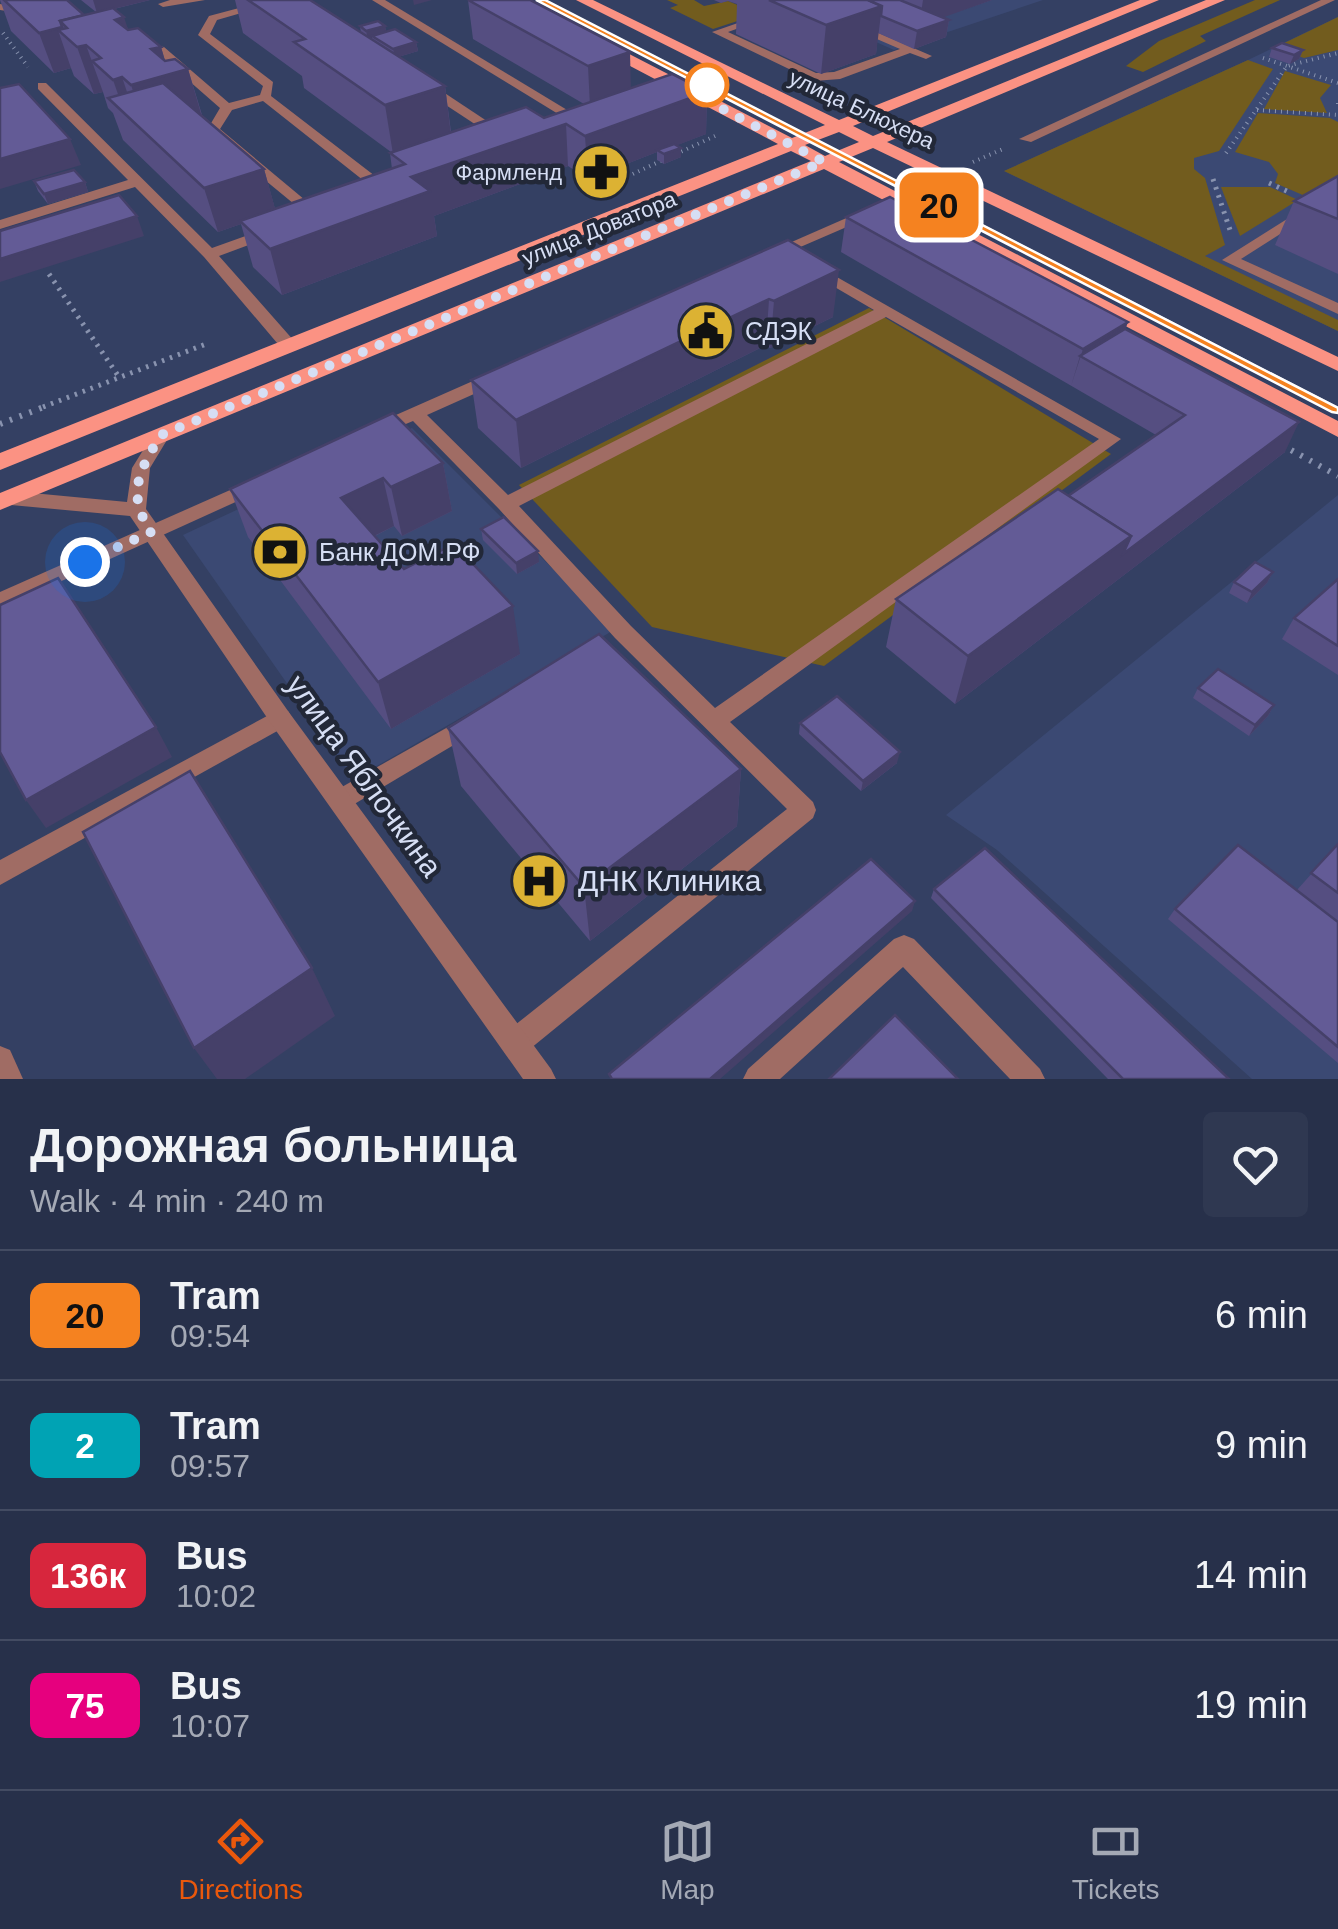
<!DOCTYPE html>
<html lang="en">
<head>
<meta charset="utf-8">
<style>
	body { margin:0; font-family:Helvetica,sans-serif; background:#2f3851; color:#f1f3f6; height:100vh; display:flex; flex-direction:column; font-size:38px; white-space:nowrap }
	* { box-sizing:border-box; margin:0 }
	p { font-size:32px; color:#a4a9b5 }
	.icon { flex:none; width:55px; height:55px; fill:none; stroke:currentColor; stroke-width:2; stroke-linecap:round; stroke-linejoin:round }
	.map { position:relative; height:1079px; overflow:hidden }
	.side { display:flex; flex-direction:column; background:#27304a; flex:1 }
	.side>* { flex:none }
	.badge { padding:0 20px; border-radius:15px; font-size:35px; line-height:65px }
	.you { position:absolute; width:50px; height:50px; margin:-25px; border:8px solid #fff; border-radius:50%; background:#1a73e8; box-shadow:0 0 0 15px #1a73e833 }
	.map>.badge { position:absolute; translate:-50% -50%; box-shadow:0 0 0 5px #fff }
	.round { display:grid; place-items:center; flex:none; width:105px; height:105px; border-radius:10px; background:#2f3851 }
	.head { display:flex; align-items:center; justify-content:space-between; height:170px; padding:0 30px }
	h1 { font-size:48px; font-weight:800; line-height:75px }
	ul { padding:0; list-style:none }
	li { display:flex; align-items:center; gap:30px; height:130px; padding:0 30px; border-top:2px solid #434b62 }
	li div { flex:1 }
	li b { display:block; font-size:38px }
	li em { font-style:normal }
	li .badge { min-width:110px; font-weight:700; text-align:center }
	.dock { display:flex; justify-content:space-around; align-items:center; height:140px; border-top:2px solid #434b62; background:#27304a; font-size:28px; color:#a4a9b5 }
	.dock a { display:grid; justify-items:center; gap:5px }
	.dock .active { color:#ea580c }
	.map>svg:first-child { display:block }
	.built { fill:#3b4973 }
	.green { fill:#725c1e }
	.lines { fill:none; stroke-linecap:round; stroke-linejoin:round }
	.path-far2 { stroke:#8993af; stroke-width:4; stroke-dasharray:1 5; stroke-linecap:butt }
	.path-far1 { stroke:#8993af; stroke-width:5; stroke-dasharray:2.5 6; stroke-linecap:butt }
	.path { stroke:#8993af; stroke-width:6; stroke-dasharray:2.5 8; stroke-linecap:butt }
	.lane { fill:#a06c64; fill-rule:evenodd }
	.street { fill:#a06c64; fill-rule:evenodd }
	.primary { fill:#fb9283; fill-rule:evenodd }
	.tram { stroke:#9fa8c3; stroke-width:2.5 }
	.wall { fill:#554e81 }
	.shaded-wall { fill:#454069 }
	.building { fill:#635b96; stroke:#454069; stroke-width:2.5 }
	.line { fill:#f58220; stroke:#fff; stroke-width:2.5 }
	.walk { stroke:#d6def4; stroke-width:10; stroke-dasharray:0 18 }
	.stop-dot { fill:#fff; stroke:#f58220; stroke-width:5 }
	.labels { text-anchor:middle; stroke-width:9; stroke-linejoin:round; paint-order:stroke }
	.far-street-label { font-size:22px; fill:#d6def4; stroke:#222838 }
	.far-poi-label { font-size:22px; fill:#d6def4; stroke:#222838; text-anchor:end }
	.poi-label { font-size:25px; fill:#d6def4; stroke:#222838; text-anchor:start }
	.near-street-label { font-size:30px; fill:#d6def4; stroke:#222838 }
	.near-poi-label { font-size:30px; fill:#d6def4; stroke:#222838; text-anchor:start }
</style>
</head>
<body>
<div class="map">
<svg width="1338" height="1079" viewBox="0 0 1338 1079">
	<rect width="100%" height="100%" fill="#344063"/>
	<g class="built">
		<path d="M781,0H1043L894,50Z"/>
		<path d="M1338,17V331L1004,171L1248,60Z"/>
		<path d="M412,428L614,630L354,779L183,535Z"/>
		<path d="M1338,495V1079H1252L997,850L946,815Z"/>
	</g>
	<g class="green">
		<path d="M667,0H694L704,6L728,1L759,14L713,29L670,8L678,5Z"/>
		<path d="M1255,0H1280L1200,36L1206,41L1143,72L1126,66L1159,41Z"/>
		<path d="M1338,17V50L1304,58L1274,48Z"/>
		<path d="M1248,60L1273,69L1219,151L1194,158V169L1205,178L1225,245L1205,256L1338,320V331L1004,171Z"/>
		<path d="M1285,71L1331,85L1320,98L1327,113L1264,109Z"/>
		<path d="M1258,113L1330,118L1338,122V176L1305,196L1275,183L1278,174L1269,162L1235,152Z"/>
		<path d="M1221,187H1270L1298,200L1240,236Z"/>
		<path d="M869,308L1111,454L824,666L652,627L519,485Z"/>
	</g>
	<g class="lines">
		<g class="path-far2">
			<path d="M3,33L28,67"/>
			<path d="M1263,58L1338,83"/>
			<path d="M1338,103V107"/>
			<path d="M1257,110L1338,115"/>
			<path d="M1226,153L1287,66L1338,53"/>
			<path d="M676,154L715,136"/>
			<path d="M973,162L1003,149"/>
			<path d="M622,179L665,159"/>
		</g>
		<g class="path-far1">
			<path d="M622,179L628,176"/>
			<path d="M1213,179L1230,230"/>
			<path d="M1269,183L1291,193"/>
			<path d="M49,274L119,377"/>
			<path d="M43,407L206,344"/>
		</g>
		<g class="path">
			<path d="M0,424L49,405"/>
			<path d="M1282,445L1338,476"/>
		</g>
		<g class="lane">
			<path d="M41,0H61L13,12L0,10V4L13,6Z"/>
			<path d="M170,0H205L163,7L158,4Z"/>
			<path d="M269,0H286L217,20L210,34L273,82L271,96L388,186V192H378L263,101L232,110L220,129L323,215L311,218L208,133L207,130L220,108L156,52L129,45L135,42L164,47L229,103L260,95L263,86L198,35L209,16Z"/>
			<path d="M372,0H385L592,125L581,128Z"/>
			<path d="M1321,0H1335L1031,142L1019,139Z"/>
			<path d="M758,16L767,18L728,32L816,73L834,72L900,49L849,27V23L853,22L932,56L926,59L910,53L840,79L814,81L712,32Z"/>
			<path d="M420,82H428L508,135L496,138L420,88Z"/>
			<path d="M38,83H46L212,248L265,229H275V235L219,256L295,342V350H283L204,257L135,187L0,229V220L128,180L38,89Z"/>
			<path d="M1338,187V197L1241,259L1338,303V314L1222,260Z"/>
			<path d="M867,209L874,213L872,216L775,258L770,260L762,255Z"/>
			<path d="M814,264L1121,439L730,722L813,802L816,810L813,818L525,1053L515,1057L505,1053L501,1043L505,1033L787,809L615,638L499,509L413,421L377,436L368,430L371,426L491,373H503L506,377L503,381L427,415L508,495L874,310L809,272V266ZM886,317L1099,439L715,708L631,626L519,506Z"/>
			<path d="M255,479L262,480L265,485L262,490L0,609V592Z"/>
			<path d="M280,709L288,711L292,718L288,725L0,885V860Z"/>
			<path d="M471,714L479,716L483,723L479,730L351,806L342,810L333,806L330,799L333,792Z"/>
			<path d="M904,935L914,939L1040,1069L1045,1079H1010L903,967L780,1079H743L748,1069L894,939Z"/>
			<path d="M0,1046L10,1050L23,1079H0Z"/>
		</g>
		<path class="street" d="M161,429L170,435L150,468L146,509L288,711L551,1069L556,1079H523L272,725L130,516L11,505L1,498L11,491L127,502L132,468L155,431Z"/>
		<path class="primary" d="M576,0H593L839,120L1140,0H1159L853,126L873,136L1206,0H1225L887,142L1338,357V371L873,148L839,162L1338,421V437L824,169L0,510V493L811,161L791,151L0,470V453L778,144L594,47V41H604L792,138L825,125ZM839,132L859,142L825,156L805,145Z"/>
		<path class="tram" d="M542,0L1338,408"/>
	</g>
	<g class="wall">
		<path d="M0,0H67L84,15L96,12L81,0H150L114,9L129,30L161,47L165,61L188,69L202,115L264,169L275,209L392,169L390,153L391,152L304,88L302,76L243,33L235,0H310L361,33L360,26H385L386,32L416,42L418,51L398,57L445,86L451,132L544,118L584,104L473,39L468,0L630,52V88L707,92L706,134L677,145L681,148V157L664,164L657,160V152L588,179L568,166L434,216L437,236L282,295L253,267L241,224L218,232L123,140L113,113L108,108L103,92L94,94L74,76L71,68L54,73L11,31Z"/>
		<path d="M714,0H992L942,17L949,20L946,37L914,49L878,33L876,54L821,74L736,34L737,4L728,1L721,3Z"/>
		<path d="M1272,48L1303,50L1299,59L1290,64L1269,57Z"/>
		<path d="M1338,176V274L1275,245L1294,201Z"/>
		<path d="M34,181L85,182L88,192L48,204L38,191Z"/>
		<path d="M846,217L1125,329L1285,452L955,704L886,647L896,599L1068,496L1156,435L841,252Z"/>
		<path d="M788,240L833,317L770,348L766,345L521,468L478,428L471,380Z"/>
		<path d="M443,463L452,511L402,536L394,526L375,536L404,569L520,654L391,729L248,537L230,489Z"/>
		<path d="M481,529L539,562L517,574L483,540Z"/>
		<path d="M1273,572L1267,583L1247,603L1229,593L1234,582Z"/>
		<path d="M1338,579V675L1282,639L1294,618Z"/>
		<path d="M1198,688L1274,705L1268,716L1249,736L1193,698Z"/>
		<path d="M800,723L897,763L861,791L799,734Z"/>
		<path d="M448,728L741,769L737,826L590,941L461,786Z"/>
		<path d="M1338,844V1063L1168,919L1175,909L1297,890Z"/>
		<path d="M934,889L1229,1079H1108L931,898Z"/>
	</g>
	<g class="shaded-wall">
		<path d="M93,0H150L97,13Z"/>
		<path d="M413,0H432L414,5Z"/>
		<path d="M923,0H992L919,26Z"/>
		<path d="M882,6L876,54L821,74L826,25Z"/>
		<path d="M124,17L139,63L115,20Z"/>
		<path d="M90,20L104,59L102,60L86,45L103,92L94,94L77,47L73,44L65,26Z"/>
		<path d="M949,20L946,37L914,49L917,31Z"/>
		<path d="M385,26L387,35L372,36V38L368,40L366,31Z"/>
		<path d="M62,27L65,37L58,30L71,68L54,73L39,33Z"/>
		<path d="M416,42L418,51L395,58L393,49Z"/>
		<path d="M161,47L169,74L188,69L202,117L147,133L131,85L151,49Z"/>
		<path d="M1303,50L1299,59L1290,64L1294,55Z"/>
		<path d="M630,52L631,93L590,107L588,66Z"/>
		<path d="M122,77L138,125L125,114L113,80Z"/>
		<path d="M445,86L451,135L393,154L385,105Z"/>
		<path d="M707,92L706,134L660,152L657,150V152L588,179L585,136Z"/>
		<path d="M566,124L568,166L434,216L437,236L282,295L270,249L411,177Z"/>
		<path d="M70,139L81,165L0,189V159Z"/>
		<path d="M681,148V157L664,164V154Z"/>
		<path d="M264,169L276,212L240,221L241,224L218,232L204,188Z"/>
		<path d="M85,182L88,192L48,204L44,194Z"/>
		<path d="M137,216L144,236L0,282V259Z"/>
		<path d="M839,270L833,317L770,348L774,301Z"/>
		<path d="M769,299L766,345L521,468L516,420Z"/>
		<path d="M1128,322L1115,359L1080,356L1071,386L1083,349Z"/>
		<path d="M1299,422L1285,452L955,704L968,656L1131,536Z"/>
		<path d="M443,463L452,511L402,536L391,487Z"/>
		<path d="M383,478L394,526L354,546L341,498Z"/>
		<path d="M538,551L539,562L517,574L516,563Z"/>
		<path d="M1273,572L1267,583L1247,603L1252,592Z"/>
		<path d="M513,606L520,654L391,729L378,682Z"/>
		<path d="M1274,705L1268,716L1249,736L1255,725Z"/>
		<path d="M156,727L172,757L46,828L26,800Z"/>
		<path d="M900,752L897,763L861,791L863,781Z"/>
		<path d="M741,769L737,826L590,941L584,887Z"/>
		<path d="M915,901L912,911L720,1079H710Z"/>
		<path d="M312,968L335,1016L245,1079H217L194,1048Z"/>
	</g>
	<g class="building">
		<path d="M4,0H67L84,15L60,21L62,27L39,33Z"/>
		<path d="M248,0H310L445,86L385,105L294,42L305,39Z"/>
		<path d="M468,0H530L630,52L588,66Z"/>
		<path d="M769,0H868L882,6L826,25Z"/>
		<path d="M868,0H900L949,20L917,31L881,16L882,6Z"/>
		<path d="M113,8L124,17L115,20L128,30L138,28L161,47L151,49L165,61L175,59L188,69L131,85L122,77L113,80L92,61L101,58L86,45L77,47L58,30L67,28L60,21Z"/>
		<path d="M378,21L385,26L366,31L360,26Z"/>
		<path d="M395,29L416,42L393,49L372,36Z"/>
		<path d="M1282,43L1303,50L1294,55L1272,48Z"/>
		<path d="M672,74L707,92L585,136L566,124L411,177L430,191L270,249L240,221L405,164L390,153L526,107L544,118Z"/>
		<path d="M163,83L264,169L204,188L108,98Z"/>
		<path d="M19,84L70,139L0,159V88Z"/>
		<path d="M674,144L681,148L664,154L657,150Z"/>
		<path d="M74,170L85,182L44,194L34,181Z"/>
		<path d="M1338,176V219L1294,201Z"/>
		<path d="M119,195L137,216L0,259V231Z"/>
		<path d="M890,197L1128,322L1083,349L846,217Z"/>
		<path d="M788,240L839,270L774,301L769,299L516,420L471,380Z"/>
		<path d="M1125,329L1299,422L1123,554L1131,536L1068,496L1185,415L1080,356Z"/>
		<path d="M393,413L443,463L391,487L383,478L341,498L404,569L454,544L513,606L378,682L230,489Z"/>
		<path d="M1058,489L1131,536L968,656L896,599Z"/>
		<path d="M504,517L538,551L516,563L481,529Z"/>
		<path d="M1255,562L1273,572L1252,592L1234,582Z"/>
		<path d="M58,578L156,727L26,800L0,752V605Z"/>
		<path d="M1338,579V646L1294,618Z"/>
		<path d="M599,634L741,769L584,887L448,728Z"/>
		<path d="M1218,669L1274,705L1255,725L1198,688Z"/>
		<path d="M837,696L900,752L863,781L800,723Z"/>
		<path d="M190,771L312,968L194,1048L83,832Z"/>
		<path d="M1338,844V893L1311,873Z"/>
		<path d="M1238,845L1338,922V1047L1175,909Z"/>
		<path d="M985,848L1229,1079H1123L934,889Z"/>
		<path d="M871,859L915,901L710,1079H612L609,1074Z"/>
		<path d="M895,1015L958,1079H829Z"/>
	</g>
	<path class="line" d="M536,0H545L1338,408V413L1332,412Z"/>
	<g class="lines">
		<path class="walk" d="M85,562L151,532C126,494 139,471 161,435L824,162L715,105L707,85"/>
	</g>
	<defs>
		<g id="pharmacy-disc" transform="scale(2.875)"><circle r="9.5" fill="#dcb233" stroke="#222838"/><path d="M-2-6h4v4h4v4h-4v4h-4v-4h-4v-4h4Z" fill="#111"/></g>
		<g id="civic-disc" transform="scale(2.875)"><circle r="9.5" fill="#dcb233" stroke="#222838"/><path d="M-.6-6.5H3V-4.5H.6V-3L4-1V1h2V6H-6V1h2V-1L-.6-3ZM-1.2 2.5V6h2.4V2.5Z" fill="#111"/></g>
		<g id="bank-disc" transform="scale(2.875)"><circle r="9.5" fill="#dcb233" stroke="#222838"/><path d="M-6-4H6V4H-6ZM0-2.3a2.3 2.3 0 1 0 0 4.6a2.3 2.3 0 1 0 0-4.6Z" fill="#111"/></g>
		<g id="hospital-disc" transform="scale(2.875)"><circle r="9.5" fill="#dcb233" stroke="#222838"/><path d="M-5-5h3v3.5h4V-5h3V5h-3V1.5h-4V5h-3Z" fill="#111"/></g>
	</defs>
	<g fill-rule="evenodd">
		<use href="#pharmacy-disc" x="601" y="172"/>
		<use href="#civic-disc" x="706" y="331"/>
		<use href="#bank-disc" x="280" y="552"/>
		<use href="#hospital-disc" x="539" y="881"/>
	</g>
	<circle class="stop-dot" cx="707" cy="85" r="20"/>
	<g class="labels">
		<g class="far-street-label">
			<text transform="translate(862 109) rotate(25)" y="8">улица Блюхера</text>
			<text transform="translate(599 228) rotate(-22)" y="8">улица Доватора</text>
		</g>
		<g class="far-poi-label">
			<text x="562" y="180">Фармленд</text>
		</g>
		<g class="poi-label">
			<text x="745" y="340">СДЭК</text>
			<text x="319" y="561">Банк ДОМ.РФ</text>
		</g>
		<g class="near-street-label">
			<text transform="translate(364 776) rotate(54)" y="10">улица Яблочкина</text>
		</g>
		<g class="near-poi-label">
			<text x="578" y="891">ДНК Клиника</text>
		</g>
	</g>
</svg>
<div class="you" style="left:85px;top:562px"></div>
<b class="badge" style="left:939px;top:205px;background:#f58220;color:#111">20</b>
</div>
<section class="side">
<div class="head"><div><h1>Дорожная больница</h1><p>Walk · 4 min · 240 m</p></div><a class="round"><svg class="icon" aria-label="heart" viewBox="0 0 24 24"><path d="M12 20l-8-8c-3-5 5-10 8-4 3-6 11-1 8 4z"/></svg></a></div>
<ul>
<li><span class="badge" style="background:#f58220;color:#111">20</span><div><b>Tram</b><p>09:54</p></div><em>6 min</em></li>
<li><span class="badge" style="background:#00a3b4;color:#fff">2</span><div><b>Tram</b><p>09:57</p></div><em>9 min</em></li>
<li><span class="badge" style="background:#d7263d;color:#fff">136к</span><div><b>Bus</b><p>10:02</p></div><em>14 min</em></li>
<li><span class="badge" style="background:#e6007e;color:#fff">75</span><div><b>Bus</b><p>10:07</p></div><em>19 min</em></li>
</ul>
</section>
<nav class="dock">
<a class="active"><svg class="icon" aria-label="directions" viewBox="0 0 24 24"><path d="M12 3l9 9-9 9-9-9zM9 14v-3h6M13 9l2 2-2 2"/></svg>Directions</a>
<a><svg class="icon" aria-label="map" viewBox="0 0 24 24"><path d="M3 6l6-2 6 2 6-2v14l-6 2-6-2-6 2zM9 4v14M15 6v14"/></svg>Map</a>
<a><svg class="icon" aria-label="tickets" viewBox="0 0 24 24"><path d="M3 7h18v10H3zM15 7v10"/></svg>Tickets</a>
</nav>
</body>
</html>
